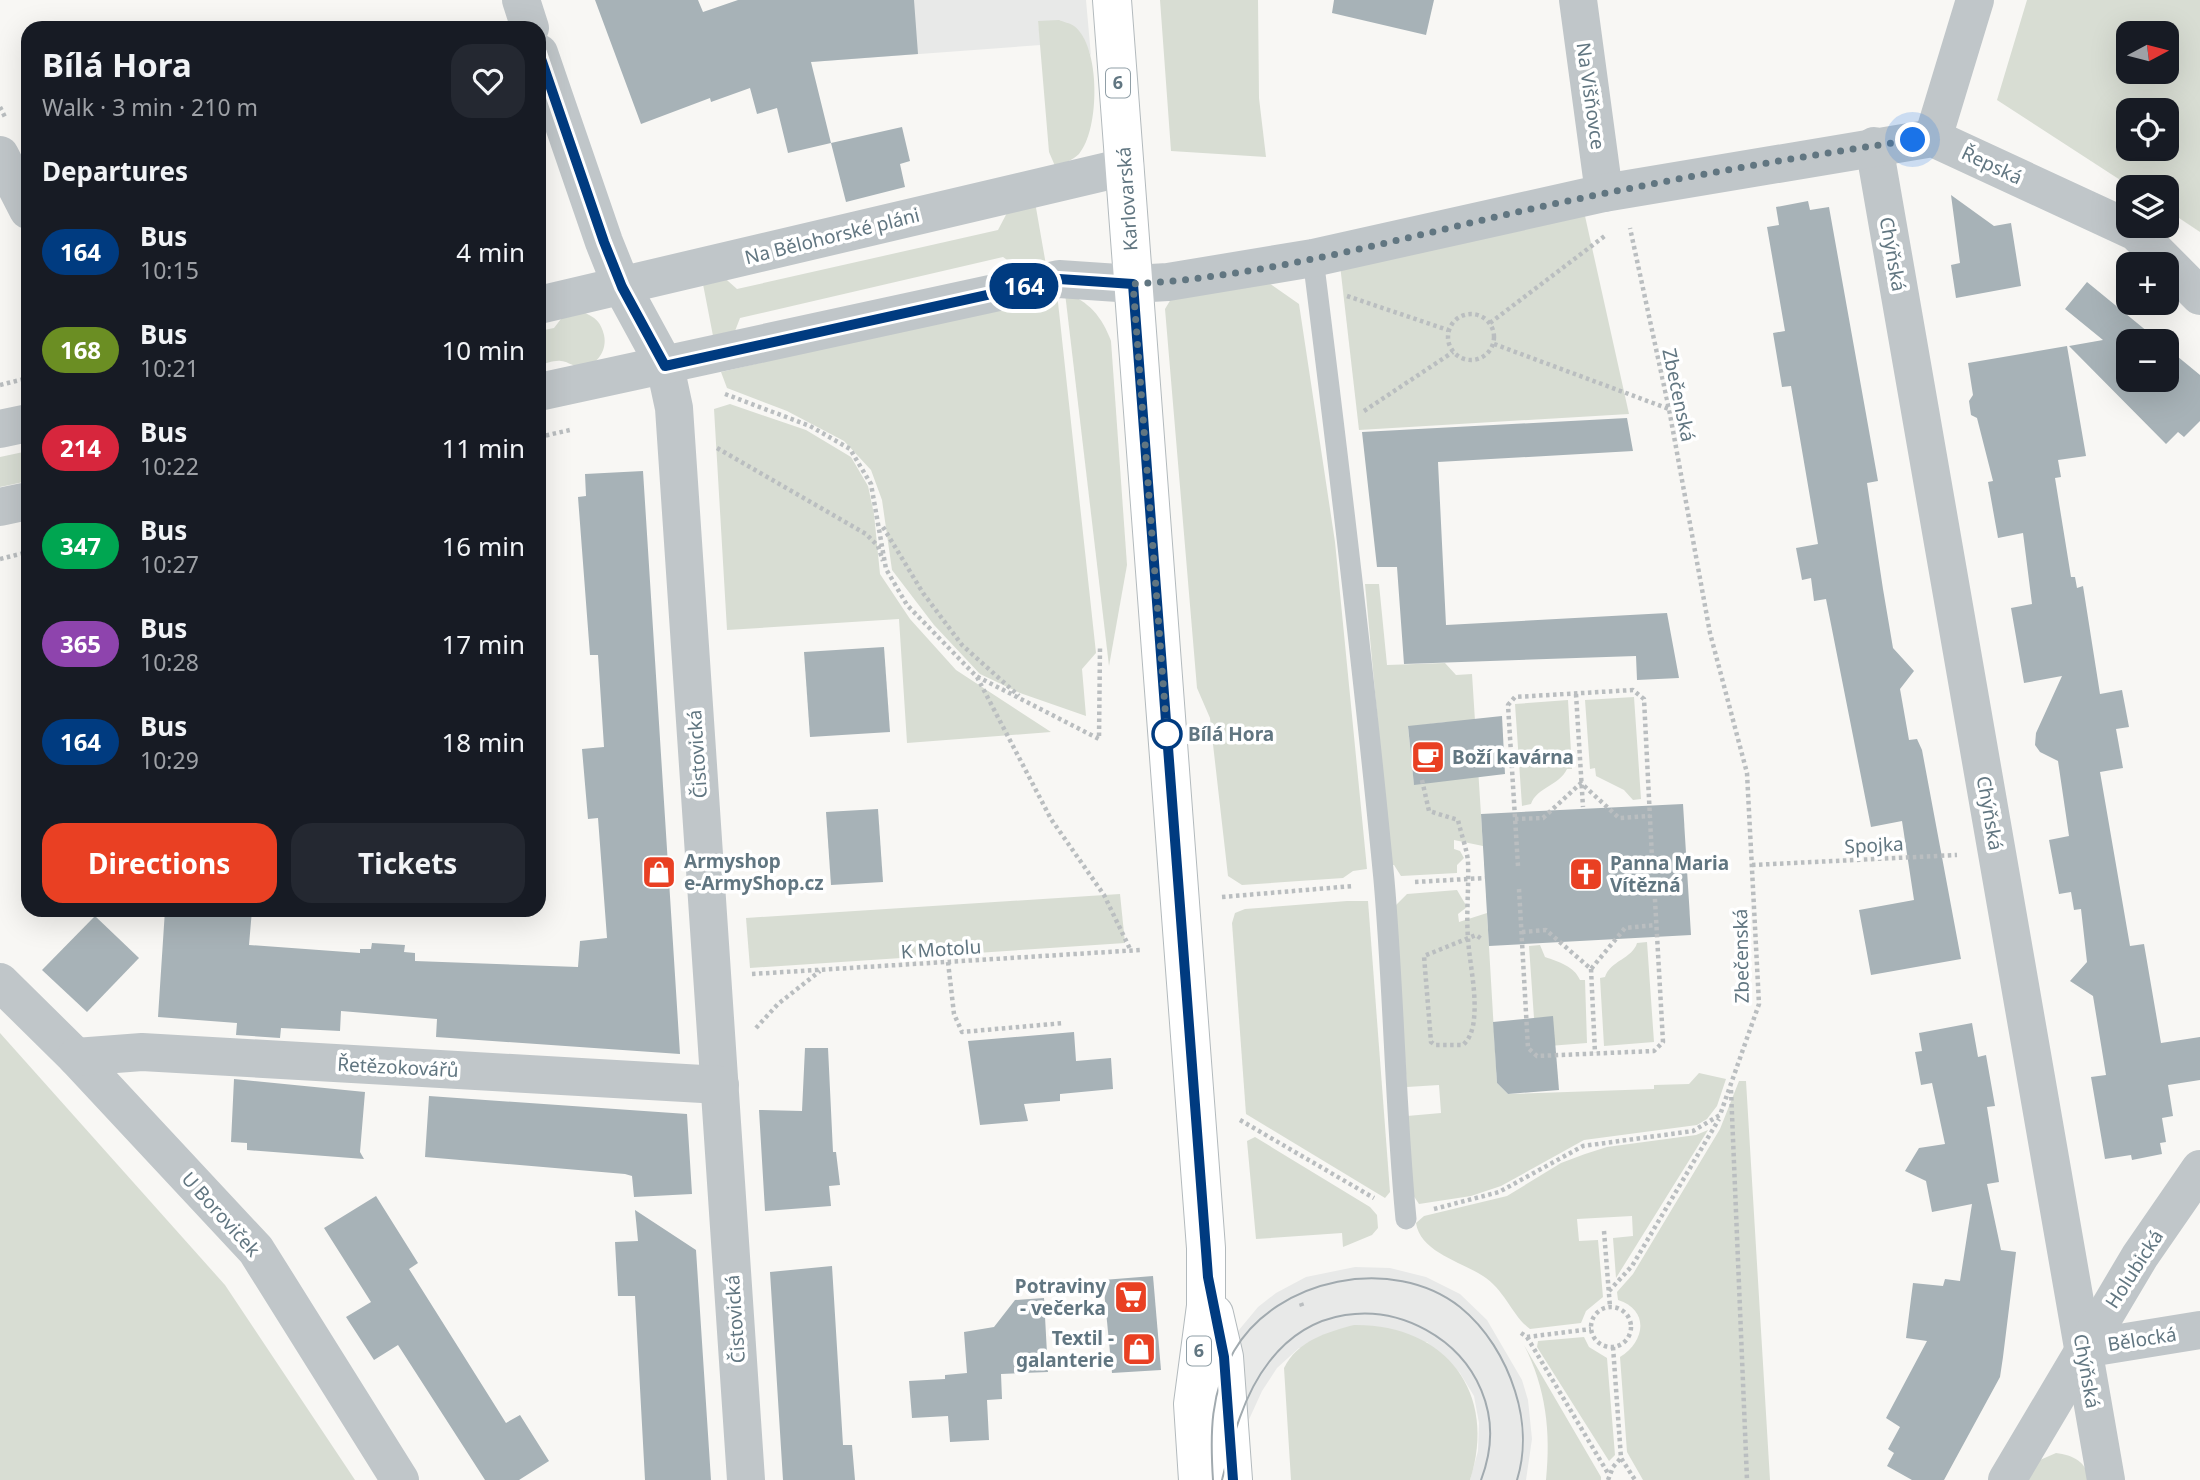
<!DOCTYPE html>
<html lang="en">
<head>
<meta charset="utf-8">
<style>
	body { margin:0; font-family:"Noto Sans",sans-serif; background:#242831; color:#f1f3f6; height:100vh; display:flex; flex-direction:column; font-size:26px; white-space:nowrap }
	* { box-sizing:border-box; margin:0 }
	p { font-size:23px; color:#9ea1a6 }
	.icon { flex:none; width:38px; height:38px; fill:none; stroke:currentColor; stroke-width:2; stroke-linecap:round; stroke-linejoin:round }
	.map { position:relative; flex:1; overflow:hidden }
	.sheet { position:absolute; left:21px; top:21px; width:525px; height:896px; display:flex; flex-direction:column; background:#171b24; border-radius:21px; box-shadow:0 7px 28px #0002 }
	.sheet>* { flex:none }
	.badge { padding:0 14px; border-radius:23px; font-size:24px; line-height:46px }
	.needle { width:46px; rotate:83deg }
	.fabs { position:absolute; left:2116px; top:21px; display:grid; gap:14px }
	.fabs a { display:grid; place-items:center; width:63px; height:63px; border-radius:14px; background:#171b24; box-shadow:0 7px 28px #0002; font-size:35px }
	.you { position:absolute; width:35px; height:35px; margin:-18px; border:5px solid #fff; border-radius:50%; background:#1a73e8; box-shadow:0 0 0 10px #1a73e833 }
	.map>.badge { position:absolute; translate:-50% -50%; box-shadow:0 0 0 4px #fff }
	h2 { padding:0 21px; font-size:26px; line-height:63px }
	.round { display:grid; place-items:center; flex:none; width:74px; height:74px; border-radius:21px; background:#242831 }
	.summary { display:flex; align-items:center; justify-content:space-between; height:119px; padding:0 21px }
	h1 { font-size:33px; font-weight:700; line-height:52px }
	.button { display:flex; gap:14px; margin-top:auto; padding:14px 21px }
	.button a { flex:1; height:80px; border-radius:21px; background:#e94023; color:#fff; font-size:28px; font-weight:700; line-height:80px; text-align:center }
	.button a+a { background:#242831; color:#f1f3f6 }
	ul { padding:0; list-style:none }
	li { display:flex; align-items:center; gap:21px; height:98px; padding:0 21px }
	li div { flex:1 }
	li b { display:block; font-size:26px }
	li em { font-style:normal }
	li .badge { min-width:77px; font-weight:700; text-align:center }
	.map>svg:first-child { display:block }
	.built { fill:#e8e9e8 }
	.green { fill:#d8ddd3; fill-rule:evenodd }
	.building { fill:#a7b2b7 }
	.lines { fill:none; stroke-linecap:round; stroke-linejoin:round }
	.primary-casing { stroke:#b3babd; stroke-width:40 }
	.path { stroke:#babec0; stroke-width:4.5; stroke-dasharray:3.5 3.5; stroke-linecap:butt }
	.lane { stroke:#c0c6c9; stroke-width:21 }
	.street { stroke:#c0c6c9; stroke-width:38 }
	.primary { stroke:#fff; stroke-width:38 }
	.tram { stroke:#a1aaaf; stroke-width:2 }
	.line-casing { stroke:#fff; stroke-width:16 }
	.line { stroke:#003b80; stroke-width:10 }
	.walk { stroke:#617681; stroke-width:7; stroke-dasharray:0 12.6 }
	.stop-dot { fill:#fff; stroke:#003b80; stroke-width:3.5 }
	.labels { text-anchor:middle; stroke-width:7; stroke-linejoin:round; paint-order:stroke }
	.shield { fill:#fff; stroke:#909fa7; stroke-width:2 }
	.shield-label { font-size:18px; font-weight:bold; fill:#617681 }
	.street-label { font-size:19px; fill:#617681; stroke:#fff }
	.stop-label { font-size:19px; font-weight:bold; fill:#617681; stroke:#fff; text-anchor:start }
	.poi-label { font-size:19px; font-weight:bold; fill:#617681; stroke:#fff; text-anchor:start }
</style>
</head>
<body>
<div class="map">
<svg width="2200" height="1480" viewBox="0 0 2200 1480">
	<rect width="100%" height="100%" fill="#f8f7f4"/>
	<g class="built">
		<path d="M796,0H1086L1091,56L1083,37L1038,21L1041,45L811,62Z"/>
		<path d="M1355,1267L1390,1268L1426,1277L1460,1294L1487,1320L1522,1380L1528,1400L1532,1439L1526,1480H1470L1478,1451L1479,1423L1474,1396L1460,1373L1427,1342L1299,1348L1277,1368L1262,1391L1241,1437L1234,1336L1258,1307L1276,1293L1306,1277Z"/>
	</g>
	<g class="green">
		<path d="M1160,0H1258L1259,98L1266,157L1171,151Z"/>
		<path d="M2027,0H2200V232L2167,210L2166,187H2131L1997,100ZM2128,33H2166V72H2128ZM2128,110H2166V149H2128Z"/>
		<path d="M1059,20C1063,22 1070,23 1074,26C1101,46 1100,130 1079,154C1073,160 1064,163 1055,166L1049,152L1038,21Z"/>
		<path d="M1035,202L1046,265L1024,272L1003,257L740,318L732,339L714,341L702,279L719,273L737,289L998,230L1009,209Z"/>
		<path d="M1585,216L1629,414L1359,430L1340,265Z"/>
		<path d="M1269,283L1299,304L1335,542L1367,869L1353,871L1343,878L1242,885L1228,876L1210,718L1197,688L1165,309L1171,299Z"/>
		<path d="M1057,293L1096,653L1082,669L1086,716L1020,693L980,674L934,625L892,570L882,500L871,470L844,441L787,411L727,388L721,372Z"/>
		<path d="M1065,293C1089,301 1102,317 1111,341L1127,565L1109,666Z"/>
		<path d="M583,312C595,317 601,322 604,335C608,352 594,370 576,366C571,365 566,361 561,361C554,360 545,364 539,365V331L554,328L564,315Z"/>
		<path d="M730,404L806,430L851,457L868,486L874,514L880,574L910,619L956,670L1051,732L907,743L899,619L727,630L714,409Z"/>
		<path d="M28,451V481L0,487V457Z"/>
		<path d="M1365,584H1379L1387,665L1445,663L1456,675L1472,674L1483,846L1454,840V849L1460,851L1464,858L1457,865V873L1401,876L1394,865H1391ZM1446,722L1414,784L1408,727Z"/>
		<path d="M1634,697L1641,799L1633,800L1624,790L1596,776L1595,768L1590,769L1585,700Z"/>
		<path d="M1568,700L1572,769H1567C1559,786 1537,787 1531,804L1522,806L1515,704Z"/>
		<path d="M1457,890L1467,907L1458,914L1459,922L1487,913L1497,1083L1508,1094L1654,1089V1085L1689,1084L1699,1073L1726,1079L1717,1106L1707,1119L1697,1125L1584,1140L1501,1186L1471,1196L1419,1204L1413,1195L1407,1116L1441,1113L1439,1085L1407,1087L1394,907L1407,894Z"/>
		<path d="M1120,894L1125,943L750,968L746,918Z"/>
		<path d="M1347,901H1368L1390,1192L1385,1198L1246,1114L1232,923L1235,913L1245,909Z"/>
		<path d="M1647,942L1654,1042L1604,1046L1600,978L1605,977C1610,961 1633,958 1637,943Z"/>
		<path d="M1540,945L1545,957C1559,962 1574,966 1580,980H1585L1587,1043L1536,1047L1529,946Z"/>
		<path d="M0,1033L225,1285L355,1480H0Z"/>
		<path d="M1739,1081H1746L1770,1480H1643L1627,1452L1620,1357C1645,1342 1650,1310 1618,1300L1617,1292L1633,1274L1720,1129Z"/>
		<path d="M1708,1130L1616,1278L1613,1238L1633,1236L1632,1216L1577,1219L1579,1241L1598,1240L1603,1297L1586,1311L1581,1323L1530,1329C1513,1317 1505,1290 1483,1276C1462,1262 1420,1252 1416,1223L1424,1216L1507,1196L1561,1163L1585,1154L1607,1147L1696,1135Z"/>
		<path d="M1255,1137L1370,1207L1377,1215L1378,1228L1372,1235L1343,1247L1342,1233L1256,1239L1247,1141Z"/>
		<path d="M1354,1325C1445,1324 1498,1392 1470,1480H1291L1284,1368C1297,1341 1327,1332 1354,1325Z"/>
		<path d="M1584,1337L1589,1347L1607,1358L1615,1455L1609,1461L1537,1347L1538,1341Z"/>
		<path d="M1524,1345L1601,1477V1480H1546C1551,1432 1546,1388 1524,1345Z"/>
		<path d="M2056,1453C2073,1455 2087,1462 2089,1480H2026L2040,1460Z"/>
	</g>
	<g class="building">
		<path d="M595,0H698L703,12L738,0H914L918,54L811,62L831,143L788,153L777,108L757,114L750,88L711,102L710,98L641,124Z"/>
		<path d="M1334,0H1434L1426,35L1332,13Z"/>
		<path d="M902,127L910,161L900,164L905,187L846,202L831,143Z"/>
		<path d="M1951,195L1994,226L2011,223L2021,286L1956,298L1951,265L1960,263Z"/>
		<path d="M1808,201L1810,210L1829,207L1878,481L1867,483L1883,589L1893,648L1914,671L1900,689L1909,740L1917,739L1922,750L1961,959L1871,975L1859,910L1914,900L1902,821L1871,827L1826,599L1814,601L1811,578L1802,580L1796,548L1818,544L1791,386L1782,387L1773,333L1785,331L1767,227L1779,225L1776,207Z"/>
		<path d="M2087,282L2159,341H2128V380H2166V347L2200,375V421L2184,437L2178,432L2166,444L2069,346L2103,340L2065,309Z"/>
		<path d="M2067,346L2086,456L2058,460L2061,477L2055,478L2071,577H2075L2077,588L2083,586L2100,694L2122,690L2129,727L2116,729L2123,768L2100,772L2130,946L2144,944L2161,1043L2200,1037V1080L2168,1085L2173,1116L2162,1118L2166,1142L2160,1143L2162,1154L2132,1160L2131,1155L2105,1159L2091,1077L2106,1075L2093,996L2070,981L2087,962L2081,909L2074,910L2071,892L2059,894L2049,840L2069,836L2058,761L2040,752L2035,745L2036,733L2062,676L2024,683L2011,608L2032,604L2023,533L1998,538L1988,482L1993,481L1977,418L1971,415L1969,401L1973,395L1968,363Z"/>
		<path d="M1627,418L1633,451L1438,462L1446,625L1667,613L1679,678L1637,680L1636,656L1404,664L1397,567H1377L1362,432Z"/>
		<path d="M643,471L680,1054L436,1037L437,1019L341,1011L340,1031L281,1028L280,1038L236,1035L237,1023L158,1017L165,910H252L249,945L360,953V949H371L372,943L405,945L404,952L415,953V961L578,967L580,941L607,938L598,818L588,819L582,749L604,747L598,655H590L578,497L586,496L585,474Z"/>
		<path d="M884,647L890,732L810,737L804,652Z"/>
		<path d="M1502,716L1505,774L1414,785L1408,726Z"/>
		<path d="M1683,804L1691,935L1489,946L1481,814Z"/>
		<path d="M878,809L883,882L831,885L826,812Z"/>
		<path d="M95,916L139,958L87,1012L42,970Z"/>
		<path d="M1553,1016L1559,1090L1508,1094L1497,1083L1493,1022Z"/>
		<path d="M1972,1023L1978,1057L1986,1055L1995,1106L1987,1107L1999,1182L1987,1184L2001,1250L2016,1252L2003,1357L2000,1377L1944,1480H1912L1887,1466L1894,1453L1888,1449L1900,1427L1886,1418L1927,1341L1906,1338L1913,1283L1943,1286L1945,1279L1960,1281L1972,1204L1932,1212L1926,1181L1905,1171L1919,1148L1945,1144L1932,1083L1921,1085L1915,1052L1922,1051L1919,1033Z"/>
		<path d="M1074,1032L1076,1061L1111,1058L1113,1089L1060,1094V1101L1024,1104L1028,1121L980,1125L968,1041Z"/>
		<path d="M805,1048H828L833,1152H836L840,1185L829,1186L831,1206L765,1211L759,1110L802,1111Z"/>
		<path d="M234,1079L365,1092L360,1152L364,1159L247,1150V1143L231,1142Z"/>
		<path d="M429,1096L687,1114L692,1194L634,1197L632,1176L625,1174L425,1157Z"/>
		<path d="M376,1196L418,1263L409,1269L506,1423L520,1415L549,1461L519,1480H485L398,1345L374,1360L346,1317L371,1302L324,1228Z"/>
		<path d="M635,1210L696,1250L711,1480H645L635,1296H618L615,1242L638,1241Z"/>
		<path d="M832,1266L843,1445H852L855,1480H783L770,1272Z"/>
		<path d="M1153,1276L1161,1370L1112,1373L1103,1280Z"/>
		<path d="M1044,1298L1048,1372L1001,1374L1002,1399L987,1400L989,1440L950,1442L948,1416L912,1418L909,1381L945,1379V1375L967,1373L964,1332L994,1327L1015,1300Z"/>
	</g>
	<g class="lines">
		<g class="primary-casing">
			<g id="primary">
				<path d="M1112,0L1206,1248V1306L1193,1404L1198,1480"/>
				<path d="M1214,1314L1224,1357L1233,1480"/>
			</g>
		</g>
		<g class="path">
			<path d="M0,107L5,117"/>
			<path d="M1347,296L1448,330"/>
			<circle cx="1471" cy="337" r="23"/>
			<path d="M1490,323L1606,235"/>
			<path d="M1494,344L1669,409"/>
			<path d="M0,385L28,378"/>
			<path d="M725,394L810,426L850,449L871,484L886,569L907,605L976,676L1099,739L1100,647"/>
			<path d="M1364,411L1453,352"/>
			<path d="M539,437L570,430"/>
			<path d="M717,448L866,534L878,546L883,561"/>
			<path d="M883,527L923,593L962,645L1019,696"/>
			<path d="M0,559L28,552"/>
			<path d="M977,677L1051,819L1104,895L1131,951"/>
			<path d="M1576,694L1583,807"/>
			<path d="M1422,780L1429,811L1458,820C1461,834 1467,849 1468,862C1469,888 1466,913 1468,939C1470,967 1478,998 1473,1026C1471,1034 1469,1039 1463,1045H1435L1431,1042L1424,956L1476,935L1483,940"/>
			<path d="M1515,819L1543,818L1581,783L1619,818L1650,816"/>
			<path d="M1752,865L1957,855"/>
			<path d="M1518,866L1508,705L1515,697L1633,690L1644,699L1652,858"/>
			<path d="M1415,882L1485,878"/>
			<path d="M1519,889L1528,1048L1537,1056L1654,1051L1663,1042L1654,882"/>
			<path d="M1222,897L1353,886"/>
			<path d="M1522,932L1546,930L1591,969L1625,928L1656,925"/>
			<path d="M948,962L954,1014L962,1032L1064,1023"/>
			<path d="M1591,969L1595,1053"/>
			<path d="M752,974L1140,950"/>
			<path d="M756,1028L778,1004L820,971"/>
			<path d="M1731,1090L1747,1480"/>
			<path d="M1240,1120L1374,1198"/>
			<path d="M1434,1209L1499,1192L1583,1146L1693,1131L1720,1115L1759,1004L1747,773L1710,633L1669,409L1630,228"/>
			<path d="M1604,1231L1610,1307"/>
			<path d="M1609,1291L1632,1266L1719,1119"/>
			<path d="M1301,1303L1303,1309"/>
			<circle cx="1611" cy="1327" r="20"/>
			<path d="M1521,1333L1527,1337L1591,1329"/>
			<path d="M1527,1337L1609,1475"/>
			<path d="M1613,1347L1621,1458L1635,1480"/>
			<path d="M1608,1480L1613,1467L1621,1458"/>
		</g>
		<path class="lane" d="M1313,258C1339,465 1364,672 1384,880C1394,993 1395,1106 1406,1219"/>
		<g class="street">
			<path d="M521,0L530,28"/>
			<path d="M1578,0L1604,193"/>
			<path d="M539,53L604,242L622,287L665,366L674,408L746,1480"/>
			<path d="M1933,138L1975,0"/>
			<path d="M1874,146L2106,1480"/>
			<path d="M0,155L28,210"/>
			<path d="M539,305L1125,167"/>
			<path d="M539,392L1059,279L1133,284L1168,282L1313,258L1604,193L1933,138L2136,232L2200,296"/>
			<path d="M0,429L28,423"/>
			<path d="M0,507L28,501"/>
			<path d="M0,982L76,1057L256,1250L400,1480"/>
			<path d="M76,1057L142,1052L720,1085"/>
			<path d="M2083,1349L2200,1330"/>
			<path d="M2007,1480L2140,1256L2200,1169"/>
		</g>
		<use href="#primary" class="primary"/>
		<g class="tram">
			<path d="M1213,1480C1210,1434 1210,1392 1234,1351C1276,1278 1393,1254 1460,1307C1486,1328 1505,1359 1515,1391C1524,1419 1526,1451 1517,1480"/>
			<path d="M1222,1480C1232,1440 1243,1395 1269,1362C1354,1251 1532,1348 1481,1480"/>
		</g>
	</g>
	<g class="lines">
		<g class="line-casing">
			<path id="line" d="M539,53L604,242L622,287L665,366L1059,279L1133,284L1208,1277L1224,1357L1233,1480"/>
		</g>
		<use href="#line" class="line"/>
		<path class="walk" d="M1167,734L1133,284C1262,277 1391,241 1517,212C1648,183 1781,159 1913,140"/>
	</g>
	<defs>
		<g id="cafe-square" transform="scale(1.75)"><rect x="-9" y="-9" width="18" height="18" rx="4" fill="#e94023" stroke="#fff"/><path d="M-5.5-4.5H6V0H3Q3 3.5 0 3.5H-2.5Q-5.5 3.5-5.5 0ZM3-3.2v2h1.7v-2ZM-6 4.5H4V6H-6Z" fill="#fff"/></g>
		<g id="shop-square" transform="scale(1.75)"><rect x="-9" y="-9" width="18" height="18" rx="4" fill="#e94023" stroke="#fff"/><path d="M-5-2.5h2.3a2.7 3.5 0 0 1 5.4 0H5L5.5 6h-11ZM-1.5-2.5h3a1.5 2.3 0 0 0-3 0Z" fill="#fff"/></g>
		<g id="church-square" transform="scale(1.75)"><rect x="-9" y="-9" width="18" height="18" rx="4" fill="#e94023" stroke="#fff"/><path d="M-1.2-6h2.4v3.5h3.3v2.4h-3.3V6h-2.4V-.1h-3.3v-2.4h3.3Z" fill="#fff"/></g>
		<g id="supermarket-square" transform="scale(1.75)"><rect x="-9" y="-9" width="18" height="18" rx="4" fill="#e94023" stroke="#fff"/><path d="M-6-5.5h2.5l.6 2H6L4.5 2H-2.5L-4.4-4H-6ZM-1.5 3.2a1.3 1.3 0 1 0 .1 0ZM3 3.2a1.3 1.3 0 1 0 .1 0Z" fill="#fff"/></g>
	</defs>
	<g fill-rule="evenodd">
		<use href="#cafe-square" x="1428" y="757"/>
		<use href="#shop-square" x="659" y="872"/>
		<use href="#church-square" x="1586" y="874"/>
		<use href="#supermarket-square" x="1131" y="1297"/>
		<use href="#shop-square" x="1139" y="1349"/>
	</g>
	<circle class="stop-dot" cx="1167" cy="734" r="14"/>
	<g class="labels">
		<g class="shield">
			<rect x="1106" y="68.5" width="24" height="29" rx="5"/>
			<rect x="1187" y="1336.5" width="24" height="29" rx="5"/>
		</g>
		<g class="shield-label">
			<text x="1118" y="89">6</text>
			<text x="1199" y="1357">6</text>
		</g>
		<g class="street-label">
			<text transform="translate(1591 96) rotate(82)" y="7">Na Višňovce</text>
			<text transform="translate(1992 165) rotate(25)" y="7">Řepská</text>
			<text transform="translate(1127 199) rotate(-94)" y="7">Karlovarská</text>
			<text transform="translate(832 236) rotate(-14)" y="7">Na Bělohorské pláni</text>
			<text transform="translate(1893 254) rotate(80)" y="7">Chýňská</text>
			<text transform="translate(1679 395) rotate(78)" y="7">Zbečenská</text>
			<text transform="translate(697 754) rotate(-94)" y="7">Čistovická</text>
			<text transform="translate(1990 813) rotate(80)" y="7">Chýňská</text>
			<text transform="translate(1874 845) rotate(-3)" y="7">Spojka</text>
			<text transform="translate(941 949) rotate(-4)" y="7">K Motolu</text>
			<text transform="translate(1741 956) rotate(-91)" y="7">Zbečenská</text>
			<text transform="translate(398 1067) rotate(3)" y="7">Řetězokovářů</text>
			<text transform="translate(221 1214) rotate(48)" y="7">U Boroviček</text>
			<text transform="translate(2134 1269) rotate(-57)" y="7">Holubická</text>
			<text transform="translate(735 1319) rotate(-94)" y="7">Čistovická</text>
			<text transform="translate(2142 1339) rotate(-9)" y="7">Bělocká</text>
			<text transform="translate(2087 1371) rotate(80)" y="7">Chýňská</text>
		</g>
		<g class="stop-label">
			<text x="1188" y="741">Bílá Hora</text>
		</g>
		<g class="poi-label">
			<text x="1452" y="764">Boží kavárna</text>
			<text x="684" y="868">Armyshop<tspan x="684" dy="22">e-ArmyShop.cz</tspan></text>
			<text x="1610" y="870">Panna Maria<tspan x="1610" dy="22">Vítězná</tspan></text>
			<text x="1106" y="1293" text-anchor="end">Potraviny<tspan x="1106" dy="22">- večerka</tspan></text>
			<text x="1114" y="1345" text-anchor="end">Textil -<tspan x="1114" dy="22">galanterie</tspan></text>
		</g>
	</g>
</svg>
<div class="fabs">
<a><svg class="needle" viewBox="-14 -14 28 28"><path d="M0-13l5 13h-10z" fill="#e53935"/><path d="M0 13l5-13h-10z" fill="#9ea1a6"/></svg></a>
<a><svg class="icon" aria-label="locate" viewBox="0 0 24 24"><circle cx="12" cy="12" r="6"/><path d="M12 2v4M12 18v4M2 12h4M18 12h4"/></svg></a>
<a><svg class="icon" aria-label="layers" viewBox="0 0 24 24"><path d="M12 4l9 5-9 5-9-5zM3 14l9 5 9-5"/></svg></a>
<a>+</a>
<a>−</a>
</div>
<div class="you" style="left:1913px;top:140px"></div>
<b class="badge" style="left:1024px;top:286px;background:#003b80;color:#fff">164</b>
<section class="sheet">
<div class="summary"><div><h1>Bílá Hora</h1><p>Walk · 3 min · 210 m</p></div><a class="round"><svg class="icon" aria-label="heart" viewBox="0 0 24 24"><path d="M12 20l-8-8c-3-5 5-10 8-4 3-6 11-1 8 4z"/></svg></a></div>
<h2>Departures</h2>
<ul>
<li><span class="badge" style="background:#003b80;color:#fff">164</span><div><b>Bus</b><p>10:15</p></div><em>4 min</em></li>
<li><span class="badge" style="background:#6b8e23;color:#fff">168</span><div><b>Bus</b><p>10:21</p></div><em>10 min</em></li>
<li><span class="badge" style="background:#d7263d;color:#fff">214</span><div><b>Bus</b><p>10:22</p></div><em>11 min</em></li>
<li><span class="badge" style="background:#00a651;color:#fff">347</span><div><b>Bus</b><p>10:27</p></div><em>16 min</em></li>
<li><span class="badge" style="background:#8e44ad;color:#fff">365</span><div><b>Bus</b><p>10:28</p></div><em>17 min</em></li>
<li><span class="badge" style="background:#003b80;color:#fff">164</span><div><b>Bus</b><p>10:29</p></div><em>18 min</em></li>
</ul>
<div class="button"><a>Directions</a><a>Tickets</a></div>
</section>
</div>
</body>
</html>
